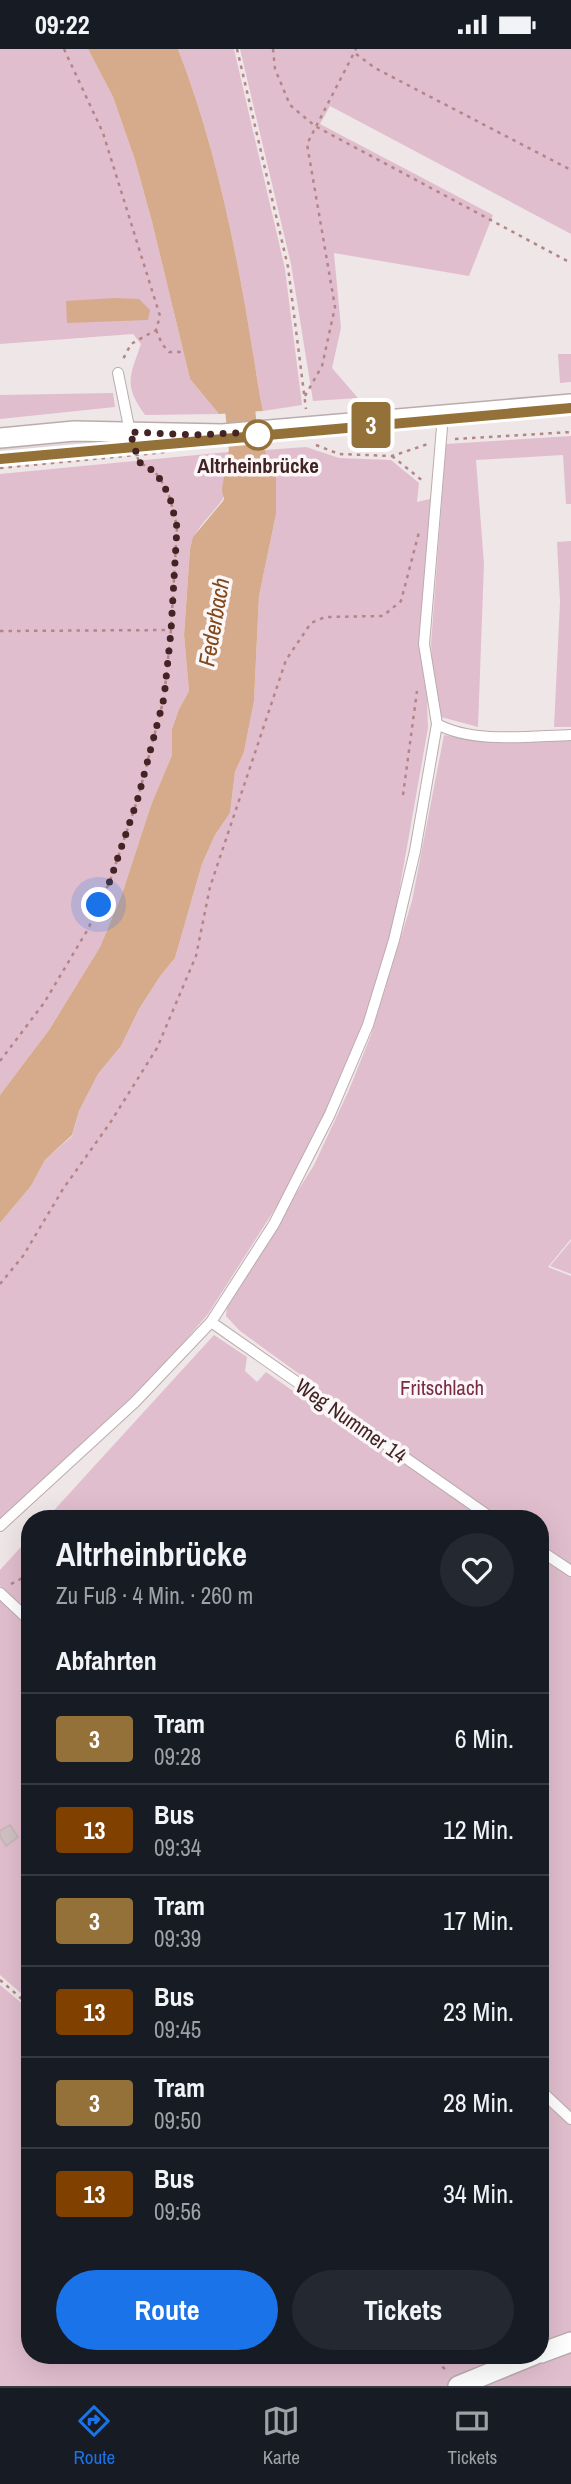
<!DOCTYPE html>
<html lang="de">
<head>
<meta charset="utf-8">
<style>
	body { margin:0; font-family:"Archivo Narrow",sans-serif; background:#242831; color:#f1f3f6; height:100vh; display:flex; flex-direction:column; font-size:26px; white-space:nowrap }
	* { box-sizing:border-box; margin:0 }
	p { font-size:23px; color:#9ea1a6 }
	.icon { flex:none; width:38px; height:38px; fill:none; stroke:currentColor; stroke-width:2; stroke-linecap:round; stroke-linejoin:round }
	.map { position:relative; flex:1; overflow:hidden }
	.side { position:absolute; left:21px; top:1461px; width:528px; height:854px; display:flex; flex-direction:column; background:#171b24; border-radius:28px; box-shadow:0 7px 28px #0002 }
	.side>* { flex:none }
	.badge { padding:0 14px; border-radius:5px; font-size:24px; line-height:46px }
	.you { position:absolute; width:35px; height:35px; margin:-18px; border:5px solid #fff; border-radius:50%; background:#1a73e8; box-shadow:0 0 0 10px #1a73e833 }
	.map>.badge { position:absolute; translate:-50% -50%; box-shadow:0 0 0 4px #fff }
	h2 { padding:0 35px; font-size:26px; line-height:63px }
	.round { display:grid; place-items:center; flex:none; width:74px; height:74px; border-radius:37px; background:#242831 }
	.overview { display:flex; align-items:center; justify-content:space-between; height:119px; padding:0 35px }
	h1 { font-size:33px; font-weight:700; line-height:52px }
	.cta { display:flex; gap:14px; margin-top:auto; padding:14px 35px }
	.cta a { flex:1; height:80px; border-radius:42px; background:#1a73e8; color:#fff; font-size:28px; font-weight:700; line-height:80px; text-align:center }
	.cta a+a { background:#242831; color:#f1f3f6 }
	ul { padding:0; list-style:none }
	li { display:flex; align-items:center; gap:21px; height:91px; padding:0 35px; border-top:2px solid #363941 }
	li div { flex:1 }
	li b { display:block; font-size:26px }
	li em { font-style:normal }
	li .badge { min-width:77px; font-weight:700; text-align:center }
	.status { display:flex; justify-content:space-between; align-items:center; height:49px; padding:0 35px; background:#171b24; direction:ltr }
	.status svg { height:19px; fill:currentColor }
	.tab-bar { display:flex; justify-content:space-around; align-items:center; height:98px; border-top:2px solid #363941; background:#171b24; font-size:19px; color:#9ea1a6 }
	.tab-bar a { display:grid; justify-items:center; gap:4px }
	.tab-bar .current { color:#1a73e8 }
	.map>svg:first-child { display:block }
	.built { fill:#e3d7d9 }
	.green { fill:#e1bece }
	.water { fill:#d6ab8c }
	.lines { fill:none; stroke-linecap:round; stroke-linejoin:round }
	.river { stroke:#d6ab8c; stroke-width:30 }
	.building { fill:#d0c2c4; stroke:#c9b7ba; stroke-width:2 }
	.lane-casing { stroke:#bbacac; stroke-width:12 }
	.street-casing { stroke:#bbacac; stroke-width:22 }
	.path { stroke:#b48587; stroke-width:2.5; stroke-dasharray:3.5 5; stroke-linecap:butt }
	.lane { stroke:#fff; stroke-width:10 }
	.street { stroke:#fff; stroke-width:19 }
	.tram { stroke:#7e5e5e; stroke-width:2 }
	.line-casing { stroke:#fff; stroke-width:16 }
	.line { stroke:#947139; stroke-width:10 }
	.walk { stroke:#432323; stroke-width:7; stroke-dasharray:0 12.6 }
	.stop-dot { fill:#fff; stroke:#947139; stroke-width:3.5 }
	.labels { text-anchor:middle; stroke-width:7; stroke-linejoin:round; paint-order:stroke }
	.stop-label { font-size:21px; font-weight:bold; fill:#432323; stroke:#fbf7f8 }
	.park-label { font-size:21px; fill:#7c2b46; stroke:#fbf7f8 }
	.street-label { font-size:21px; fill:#432323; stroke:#fbf7f8 }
	.water-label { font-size:23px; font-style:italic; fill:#834719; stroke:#fbf7f8 }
</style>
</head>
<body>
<div class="status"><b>09:22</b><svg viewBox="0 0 49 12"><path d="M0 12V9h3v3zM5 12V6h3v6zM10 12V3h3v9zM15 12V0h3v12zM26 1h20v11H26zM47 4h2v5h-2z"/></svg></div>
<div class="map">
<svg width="571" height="2337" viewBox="0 0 571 2337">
	<rect width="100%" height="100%" fill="#efe6e7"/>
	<path class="built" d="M91,388L108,404L0,415V396Z"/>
	<g class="green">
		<path d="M0,0H88L113,48L135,111L152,173L190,330L219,365L145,366C123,336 130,327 141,295L133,285L0,295Z"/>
		<path d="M178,0H234L285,220L302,356L263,362C258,340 256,319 252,298C236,198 215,95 178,0Z"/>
		<path d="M240,0H571V185L330,57L320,75L493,166L469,227L334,204L341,279L332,319L358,349L313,352L291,215Z"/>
		<path d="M558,305H571V333L560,334Z"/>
		<path d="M113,344L115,358L0,370V346Z"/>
		<path d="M571,387V455H566L563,406L476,411L484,515L478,678L441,668L433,626L431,595L446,395Z"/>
		<path d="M306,398L339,409L391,411L419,434L417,453L434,449L426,628L428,679L393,877L362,979L333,1050L287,1141L208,1265L155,1327L97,1383L0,1471V1174L31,1137L45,1111L72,1087L79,1062L98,1025L121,997L139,960L161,926L175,909L202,815L215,786L230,764L235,723L244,703L254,652L259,547L276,465V428L265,401Z"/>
		<path d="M228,403C243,456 198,462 190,500L184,586L189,642L179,660L172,680V706L151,756L122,845L100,898L49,981L0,1046V425Z"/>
		<path d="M571,492V678H554L560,553L557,493Z"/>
		<path d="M444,686L479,692L571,690V1190L548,1218L571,1227V2337H0V1936L30,1961V2306H541V1470H46L214,1286L247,1308L245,1322L257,1333L266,1323L293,1342L302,1327L240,1282L226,1267L227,1255L314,1116L349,1041L371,986L412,852Z"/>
		<path d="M571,1192V1225L550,1217Z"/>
		<path d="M30,1488V1565L0,1537V1521Z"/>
		<path d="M0,1549L30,1577V1952L0,1926Z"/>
	</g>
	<g class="water">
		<path d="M88,0H178C215,95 236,198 252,298C256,319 258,340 263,362L219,365L190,330L152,173L135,111L113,48Z"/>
		<path d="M114,249L139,250L150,261L148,271L67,274L66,252Z"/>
		<path d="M265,401L276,428V465L259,547L254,652L244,703L235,723L230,764L215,786L202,815L175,909L161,926L139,960L121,997L98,1025L79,1062L72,1086L45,1111L31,1137L0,1174V1046L49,981L100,898L122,845L151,756L172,706V680L179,660L189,642L184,586L190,500L193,488L223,452L230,435L232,417L228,403Z"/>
	</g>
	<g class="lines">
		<path class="river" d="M231,325L240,359L244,402L237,441"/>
	</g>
	<path class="building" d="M10,1776L18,1788L6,1797L0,1787V1782Z"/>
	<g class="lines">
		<g class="lane-casing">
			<g id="lane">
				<path d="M118,324L130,383"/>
				<path d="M443,366L424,595L437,675C473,695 531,687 571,686"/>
				<path d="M211,1273L493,1470"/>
				<path d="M0,1477L135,1353L211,1273L274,1175L330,1065L368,976L394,891L415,802L437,675"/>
				<path d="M541,1502L571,1522"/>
				<path d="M0,1544L30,1572"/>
				<path d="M541,2042L571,2070"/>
			</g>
		</g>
		<g class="street-casing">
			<g id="street">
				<path d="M0,389L74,382L222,385L571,355"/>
				<path d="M541,2304L571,2293"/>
				<path d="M458,2337L534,2306"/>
			</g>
		</g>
		<g class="path">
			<path d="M64,0L103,84L160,267L156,281L131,295L122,312"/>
			<path d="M237,0L288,218L306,360"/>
			<path d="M273,0L275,20L290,56L315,77L571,214"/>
			<path d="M356,5L375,19L571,121"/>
			<path d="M156,281L162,295L169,303H181"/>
			<path d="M305,347L322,317L335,258L307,95L356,0"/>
			<path d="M455,390L571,383"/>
			<path d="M316,396L339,405L392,407L428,395"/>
			<path d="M392,407L424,433"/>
			<path d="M0,419L167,403"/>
			<path d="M0,582L171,581"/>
			<path d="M403,746L417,642"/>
			<path d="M0,1012L44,954L88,880L110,832L138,749L164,649L171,581L177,478L170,449L162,433L155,423L139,413L135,401"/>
			<path d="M0,1235L23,1207L63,1140L110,1074L157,999L196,907L210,838L286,611L311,574L325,568L383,567L401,552L419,483"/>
			<path d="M11,1535L30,1525"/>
			<path d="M0,1931L30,1957"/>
			<path d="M430,2306L448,2323"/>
		</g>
		<use href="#lane" class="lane"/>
		<use href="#street" class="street"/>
		<path class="tram" d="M0,410L571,359"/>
	</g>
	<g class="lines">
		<g class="line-casing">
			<path id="line" d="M0,410L571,359"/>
		</g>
		<use href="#line" class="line"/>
		<path class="walk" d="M99,856L110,832L138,749L164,649L171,582L177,478L170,449L162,433L155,423L139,413L130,383L195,386L254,383L258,386"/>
	</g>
	<circle class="stop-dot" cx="258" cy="386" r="14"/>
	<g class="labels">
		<g class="stop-label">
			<text x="258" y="424">Altrheinbrücke</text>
		</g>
		<g class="park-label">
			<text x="442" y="1346">Fritschlach</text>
		</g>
		<g class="street-label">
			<text transform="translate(351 1372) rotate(35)" y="7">Weg Nummer 14</text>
		</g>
		<g class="water-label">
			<text transform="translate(214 573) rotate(-80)" y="8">Federbach</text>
		</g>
	</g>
</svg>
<div class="you" style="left:99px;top:856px"></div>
<b class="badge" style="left:371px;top:376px;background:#947139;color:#fff">3</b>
<section class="side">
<div class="overview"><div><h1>Altrheinbrücke</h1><p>Zu Fuß · 4 Min. · 260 m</p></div><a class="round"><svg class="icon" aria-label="heart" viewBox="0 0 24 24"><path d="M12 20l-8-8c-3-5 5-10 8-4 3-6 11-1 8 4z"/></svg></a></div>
<h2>Abfahrten</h2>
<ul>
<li><span class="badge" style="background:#947139;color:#fff">3</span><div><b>Tram</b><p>09:28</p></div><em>6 Min.</em></li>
<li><span class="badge" style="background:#804000;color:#fff">13</span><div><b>Bus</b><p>09:34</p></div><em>12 Min.</em></li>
<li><span class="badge" style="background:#947139;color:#fff">3</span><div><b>Tram</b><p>09:39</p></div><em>17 Min.</em></li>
<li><span class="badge" style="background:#804000;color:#fff">13</span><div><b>Bus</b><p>09:45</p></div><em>23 Min.</em></li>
<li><span class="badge" style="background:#947139;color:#fff">3</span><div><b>Tram</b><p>09:50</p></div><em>28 Min.</em></li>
<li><span class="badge" style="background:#804000;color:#fff">13</span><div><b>Bus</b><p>09:56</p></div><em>34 Min.</em></li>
</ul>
<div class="cta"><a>Route</a><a>Tickets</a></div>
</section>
</div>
<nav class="tab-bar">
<a class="current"><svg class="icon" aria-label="directions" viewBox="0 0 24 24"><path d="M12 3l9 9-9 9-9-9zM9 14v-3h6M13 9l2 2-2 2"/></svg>Route</a>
<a><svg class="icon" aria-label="map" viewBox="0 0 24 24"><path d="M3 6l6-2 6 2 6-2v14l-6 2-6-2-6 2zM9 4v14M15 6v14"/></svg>Karte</a>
<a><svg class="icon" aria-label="tickets" viewBox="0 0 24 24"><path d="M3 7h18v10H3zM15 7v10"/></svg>Tickets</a>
</nav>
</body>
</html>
